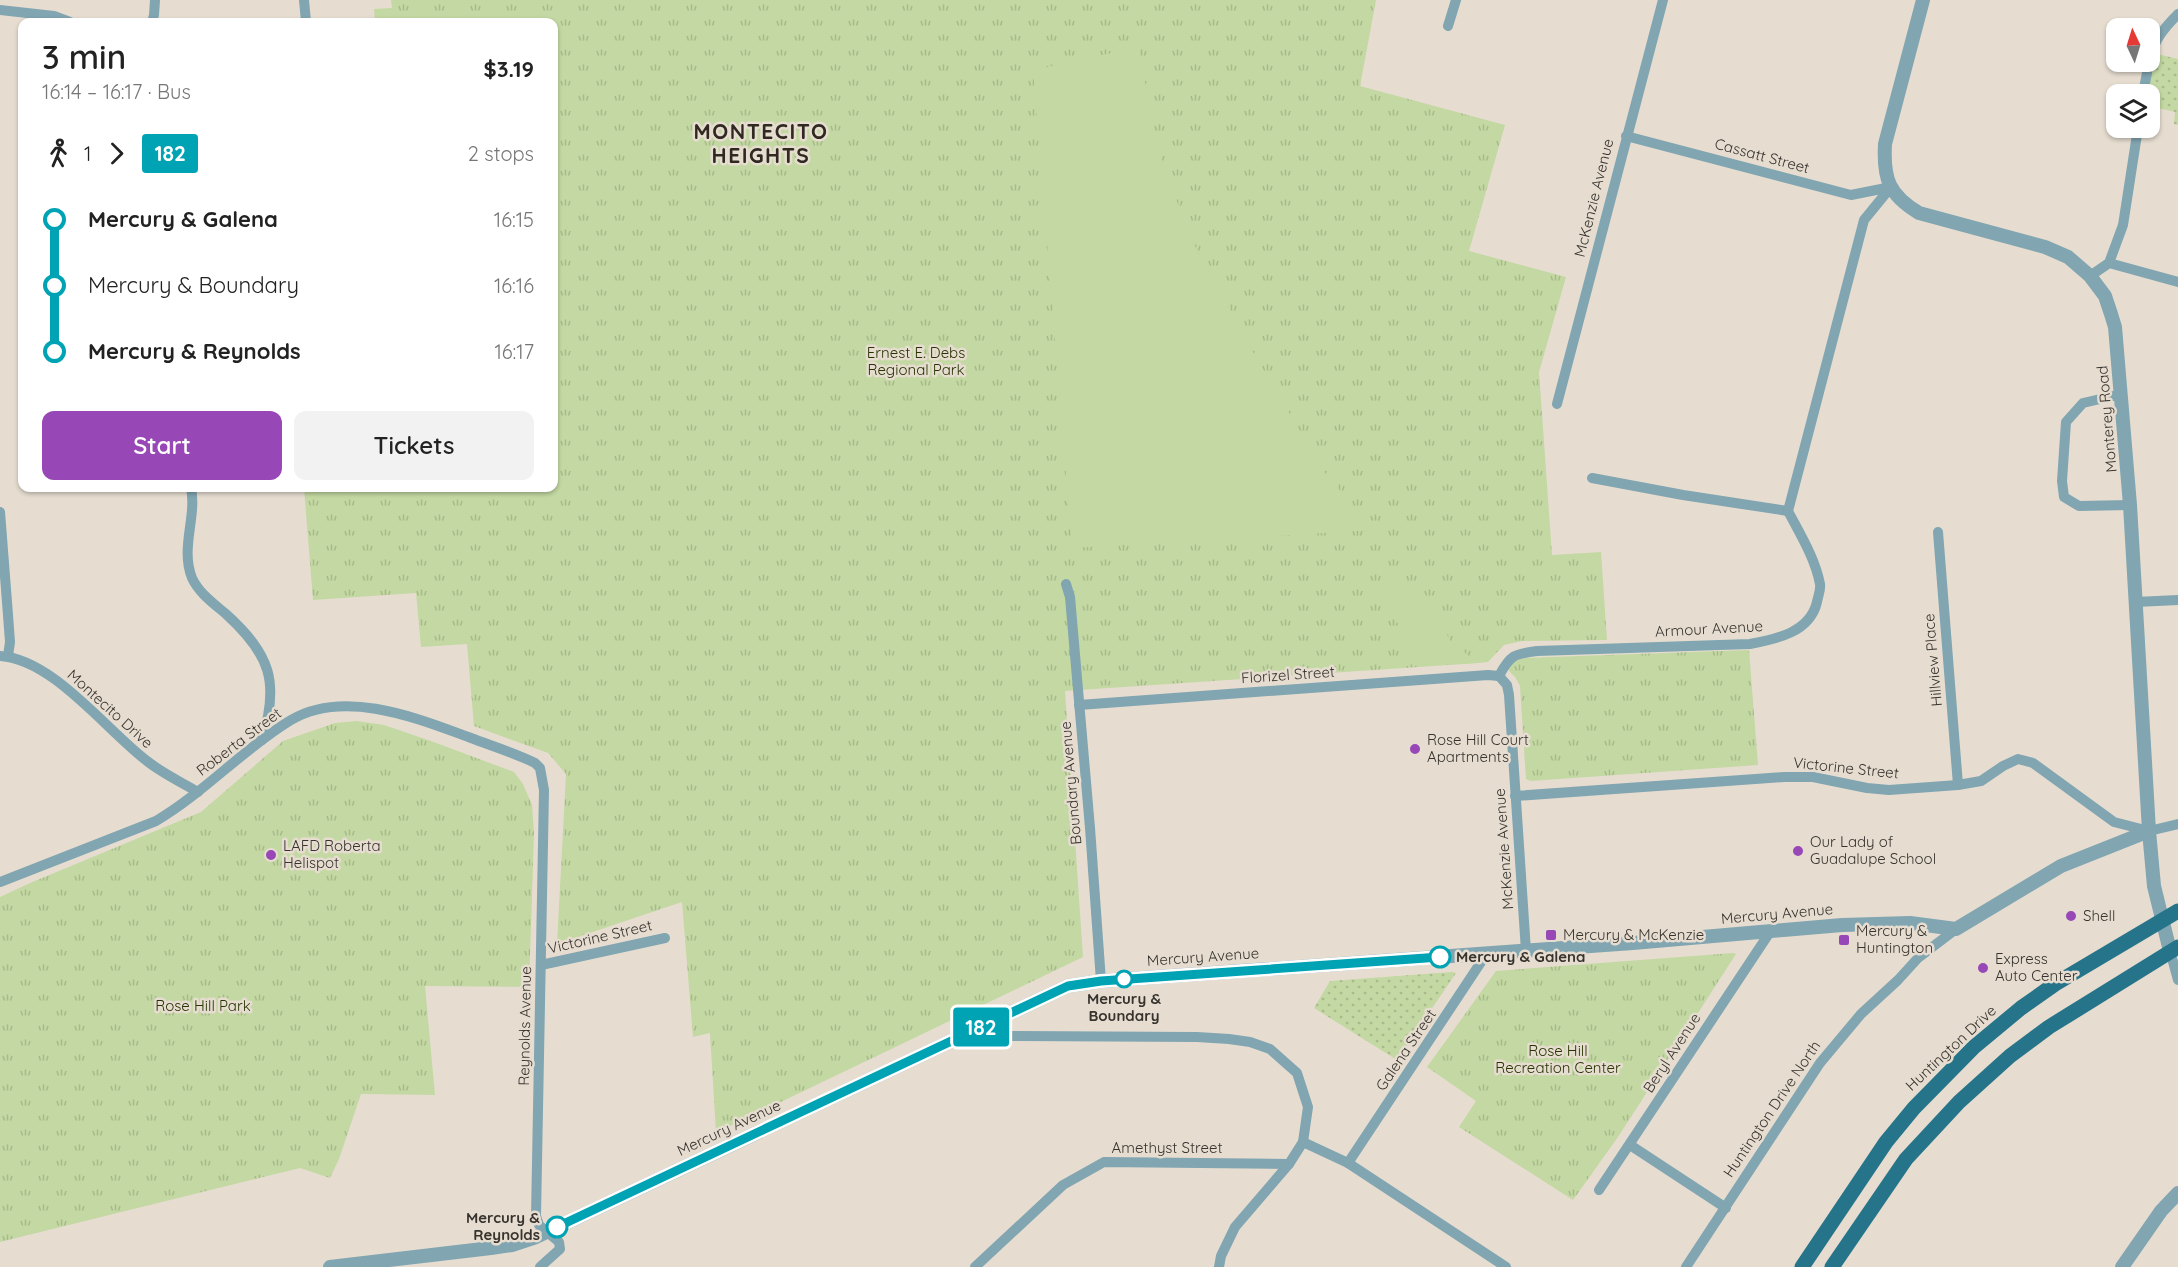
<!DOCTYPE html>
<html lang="en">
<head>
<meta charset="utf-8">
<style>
	body { margin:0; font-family:Quicksand,sans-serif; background:#f2f2f2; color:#222; height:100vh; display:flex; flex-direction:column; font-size:22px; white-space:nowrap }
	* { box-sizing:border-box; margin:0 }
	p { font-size:20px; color:#767676 }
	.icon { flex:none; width:33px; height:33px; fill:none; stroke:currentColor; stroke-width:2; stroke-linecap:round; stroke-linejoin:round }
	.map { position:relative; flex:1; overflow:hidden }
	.drawer { position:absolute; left:18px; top:18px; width:540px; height:474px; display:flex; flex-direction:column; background:#fff; border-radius:12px; box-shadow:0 2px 4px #0004 }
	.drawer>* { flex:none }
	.badge { padding:0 12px; border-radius:4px; font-size:21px; line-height:39px }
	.needle { width:39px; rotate:356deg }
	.buttons { position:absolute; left:2106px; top:18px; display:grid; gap:12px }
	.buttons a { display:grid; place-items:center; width:54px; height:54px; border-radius:12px; background:#fff; box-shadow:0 2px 4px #0004; font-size:30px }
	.map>.badge { position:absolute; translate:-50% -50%; box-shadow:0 0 0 3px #fff }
	.legs { display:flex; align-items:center; gap:9px; height:66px; padding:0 24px; font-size:20px }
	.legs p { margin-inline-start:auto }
	.headline { display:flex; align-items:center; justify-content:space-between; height:102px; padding:0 24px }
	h1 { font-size:33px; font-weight:600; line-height:45px }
	.cta { display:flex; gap:12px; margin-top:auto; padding:12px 24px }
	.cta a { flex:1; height:69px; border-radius:12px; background:#9847b6; color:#fff; font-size:24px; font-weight:600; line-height:69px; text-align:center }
	.cta a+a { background:#f2f2f2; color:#222 }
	ul { padding:0 24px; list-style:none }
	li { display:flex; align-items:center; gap:21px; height:66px; font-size:22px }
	li i { display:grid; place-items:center; width:9px; height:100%; margin:0 8px; background:currentColor }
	li i::after { content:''; width:15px; height:15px; margin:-8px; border:4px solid; border-radius:50%; background:#fff }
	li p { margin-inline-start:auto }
	li:first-child i { background:linear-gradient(#0000 50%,currentColor 0) }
	li:last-child i { background:linear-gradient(currentColor 50%,#0000 0) }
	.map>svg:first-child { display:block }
	.grass { fill:url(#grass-dots) }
	.park { fill:url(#park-tufts) }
	.garden { fill:#c3d8a2 }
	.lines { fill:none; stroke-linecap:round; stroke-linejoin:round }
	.minor { stroke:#81a5b1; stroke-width:10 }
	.tertiary { stroke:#81a5b1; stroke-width:14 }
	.primary { stroke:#26748a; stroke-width:15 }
	.line-1-casing { stroke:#fff; stroke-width:14 }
	.line-1 { stroke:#00a3b4; stroke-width:9 }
	.poi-dot { fill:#9847b6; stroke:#e6ddd0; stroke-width:2 }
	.stop-1-dot { fill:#fff; stroke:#00a3b4; stroke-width:3 }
	.labels { text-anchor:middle; stroke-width:5; stroke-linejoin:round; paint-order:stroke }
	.street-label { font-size:15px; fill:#37332e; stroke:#e6ddd0 }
	.park-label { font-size:15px; fill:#273502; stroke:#e6ddd0 }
	.poi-label { font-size:15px; fill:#37332e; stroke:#e6ddd0; text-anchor:start }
	.stop-label { font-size:15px; font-weight:bold; fill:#37332e; stroke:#e6ddd0; text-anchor:start }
	.district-label { font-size:21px; font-weight:bold; letter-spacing:1.5px; fill:#302920; stroke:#e6ddd0 }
</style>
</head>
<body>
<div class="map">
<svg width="2178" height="1267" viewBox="0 0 2178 1267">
	<defs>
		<pattern id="grass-dots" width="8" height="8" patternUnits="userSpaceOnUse" patternTransform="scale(1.5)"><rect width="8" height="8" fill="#c3d8a2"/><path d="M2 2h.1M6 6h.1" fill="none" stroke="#a8ba8c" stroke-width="1.8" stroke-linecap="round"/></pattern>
		<pattern id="park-tufts" width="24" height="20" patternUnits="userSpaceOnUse" patternTransform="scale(1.5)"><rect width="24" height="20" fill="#c3d8a2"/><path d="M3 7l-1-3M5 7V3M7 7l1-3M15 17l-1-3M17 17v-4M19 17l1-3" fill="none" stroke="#a8ba8c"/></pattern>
	</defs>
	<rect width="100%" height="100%" fill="#e6ddd0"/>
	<g class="grass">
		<path d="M2153,53L2178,59V125L2174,124L2175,112L2150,106L2149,94Z"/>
		<path d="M1452,972L1456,973L1397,1060L1314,1008L1330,981Z"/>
	</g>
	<g class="park">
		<path d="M391,0H1376L1360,86L1505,125L1469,251L1566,277L1539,372L1552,555L1601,552L1607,640L1522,641L1504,645L1488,662L1478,663L1065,691L1083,957L716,1133L710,1033L693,1037L682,902L557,944L566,774L548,753L474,726L467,644L421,647L416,593L313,600L304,488H554V22H375L374,9L392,8Z"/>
		<path d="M1749,650L1758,765L1531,781L1526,779L1520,686L1515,677L1509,671V666L1512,661L1524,658Z"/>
		<path d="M357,721L384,725L431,741L514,772L523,784L532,805L534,833L529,987L425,986L435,1095L361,1094L339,1159L330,1178L300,1168L0,1242V897L30,883L201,812L283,741L335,723Z"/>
		<path d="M1733,953L1736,954L1618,1137L1573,1200L1459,1127L1476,1101L1427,1067L1496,971Z"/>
	</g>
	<g class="garden">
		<path d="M1139,47L1155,140L1189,235L1254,354L1325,473L1374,530L1072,548L1033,70Z"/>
		<path d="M1418,581L1451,642L1478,663L1417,666L1379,582Z"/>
	</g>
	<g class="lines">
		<g class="minor">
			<path d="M304,0L306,22"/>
			<path d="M0,10L54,16L70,22"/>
			<path d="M152,22L154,15L155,0"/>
			<path d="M1448,26L1456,0"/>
			<path d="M2150,58C2154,40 2165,27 2178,14"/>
			<path d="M2143,94L2149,62"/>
			<path d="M1626,136L1851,195L1891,187"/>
			<path d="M2109,263L2123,225L2138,128"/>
			<path d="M2090,276L2109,263L2178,282"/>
			<path d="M2122,394L2083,403L2066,422L2062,481L2064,497L2079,506L2130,505"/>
			<path d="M1557,404L1663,0"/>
			<path d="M1592,478L1683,495L1788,511"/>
			<path d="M191,488C197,517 180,548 192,578C199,593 213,603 226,614C270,654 280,682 262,740"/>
			<path d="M0,512L8,615L10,642L8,656"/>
			<path d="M1938,532L1958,785"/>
			<path d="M1066,584L1070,597L1090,828L1101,981"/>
			<path d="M2136,602L2178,600"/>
			<path d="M0,656C53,659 106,730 147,761C162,773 181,782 198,792"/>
			<path d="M1499,676C1510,655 1514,654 1537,651L1750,644C1777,639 1810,632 1817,602C1818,596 1821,590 1820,584C1815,558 1800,534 1788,511L1864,220L1891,187"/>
			<path d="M1499,676L1507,685L1509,695L1526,951"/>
			<path d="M1079,705L1488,675L1499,676"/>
			<path d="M1515,796L1784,777H1813L1867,788L1889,790L1958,785L1981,781L2003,766L2018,759L2033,763L2114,822L2149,831L2178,824"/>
			<path d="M0,882L156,821C205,792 243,749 291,720C345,688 419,719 471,738C492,746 515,753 535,763L540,768L544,790L536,1216L539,1225L559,1242L560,1249L540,1267"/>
			<path d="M2170,951L2178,980"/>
			<path d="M541,965L665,938"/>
			<path d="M981,1027L1008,1036L1197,1037L1229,1039L1250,1042L1270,1049L1297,1073L1308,1107L1303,1142L1289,1164L1235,1227L1221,1256L1219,1267"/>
			<path d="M1303,1142L1348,1163L1506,1267"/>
			<path d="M1630,1145L1726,1208"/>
			<path d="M1348,1163L1487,953"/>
			<path d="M1599,1190L1770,932"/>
			<path d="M975,1267L1063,1185L1104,1162L1289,1164"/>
			<path d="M1686,1267L1820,1063L1861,1014L1898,980L1918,958L1956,929"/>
		</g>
		<g class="tertiary">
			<path d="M1923,0L1885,144C1883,179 1889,195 1919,213L2045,247L2068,257L2090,276L2105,296L2111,314L2115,327L2130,505L2149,831L2154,886L2170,951"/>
			<path d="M330,1267L491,1248L512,1245L536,1237L1068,986L1101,981L1633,943L1842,925L1910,923L1956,929L2061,866L2149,831"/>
			<path d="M2122,1267L2161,1211L2178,1193"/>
		</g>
		<g class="primary">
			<path d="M1802,1267L1886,1142L1914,1108L1974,1047L2021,1008L2055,984L2178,911"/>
			<path d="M1832,1267L1906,1159L1959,1102L2010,1056L2049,1027L2178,947"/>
		</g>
	</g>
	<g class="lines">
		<g class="line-1-casing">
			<path id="line-1" d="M557,1227L1068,986L1101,981L1440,957"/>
		</g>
		<use href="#line-1" class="line-1"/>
	</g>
	<g class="poi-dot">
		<circle cx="1415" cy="749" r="6"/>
		<circle cx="1798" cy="851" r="6"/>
		<circle cx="271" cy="855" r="6"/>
		<circle cx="2071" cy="916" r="6"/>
		<rect x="1545" y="929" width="12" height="12" rx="3"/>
		<rect x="1838" y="934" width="12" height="12" rx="3"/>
		<circle cx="1983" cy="968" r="6"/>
	</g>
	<g class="stop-1-dot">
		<circle cx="1440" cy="957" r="10"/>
		<circle cx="1124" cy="979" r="8"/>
		<circle cx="557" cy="1227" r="10"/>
	</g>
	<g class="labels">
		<g class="street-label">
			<text transform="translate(1762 156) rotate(15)" y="5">Cassatt Street</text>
			<text transform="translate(1594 198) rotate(-76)" y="5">McKenzie Avenue</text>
			<text transform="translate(2107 419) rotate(-95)" y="5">Monterey Road</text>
			<text transform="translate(1709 629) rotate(-3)" y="5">Armour Avenue</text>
			<text transform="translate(1933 660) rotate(-95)" y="5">Hillview Place</text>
			<text transform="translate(1288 675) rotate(-4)" y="5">Florizel Street</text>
			<text transform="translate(110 709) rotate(42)" y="5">Montecito Drive</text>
			<text transform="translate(239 742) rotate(-37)" y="5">Roberta Street</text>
			<text transform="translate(1846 768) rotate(6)" y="5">Victorine Street</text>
			<text transform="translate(1071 783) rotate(-95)" y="5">Boundary Avenue</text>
			<text transform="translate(1504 849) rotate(-94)" y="5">McKenzie Avenue</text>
			<text transform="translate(1777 914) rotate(-5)" y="5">Mercury Avenue</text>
			<text transform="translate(600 937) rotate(-13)" y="5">Victorine Street</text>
			<text transform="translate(1203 957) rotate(-4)" y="5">Mercury Avenue</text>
			<text transform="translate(525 1026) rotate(-89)" y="5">Reynolds Avenue</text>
			<text transform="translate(1951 1048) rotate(-43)" y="5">Huntington Drive</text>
			<text transform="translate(1406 1050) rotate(-56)" y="5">Galena Street</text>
			<text transform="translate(1672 1053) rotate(-57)" y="5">Beryl Avenue</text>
			<text transform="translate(1772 1109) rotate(-56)" y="5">Huntington Drive North</text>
			<text transform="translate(729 1128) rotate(-25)" y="5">Mercury Avenue</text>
			<text x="1167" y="1153">Amethyst Street</text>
		</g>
		<g class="park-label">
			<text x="916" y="358">Ernest E. Debs<tspan x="916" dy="17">Regional Park</tspan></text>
			<text x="203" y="1011">Rose Hill Park</text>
			<text x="1558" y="1056">Rose Hill<tspan x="1558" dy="17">Recreation Center</tspan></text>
		</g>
		<g class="poi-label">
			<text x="1427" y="745">Rose Hill Court<tspan x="1427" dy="17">Apartments</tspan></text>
			<text x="1810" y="847">Our Lady of<tspan x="1810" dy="17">Guadalupe School</tspan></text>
			<text x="283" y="851">LAFD Roberta<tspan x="283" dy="17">Helispot</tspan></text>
			<text x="2083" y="921">Shell</text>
			<text x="1856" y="936">Mercury &amp;<tspan x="1856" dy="17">Huntington</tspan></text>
			<text x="1563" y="940">Mercury &amp; McKenzie</text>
			<text x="1995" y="964">Express<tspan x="1995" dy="17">Auto Center</tspan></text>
		</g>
		<g class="stop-label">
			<text x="1456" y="962">Mercury &amp; Galena</text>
			<text x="1124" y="1004" text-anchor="middle">Mercury &amp;<tspan x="1124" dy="17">Boundary</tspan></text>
			<text x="540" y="1223" text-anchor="end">Mercury &amp;<tspan x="540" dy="17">Reynolds</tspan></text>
		</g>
		<g class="district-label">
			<text x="761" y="139">MONTECITO<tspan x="761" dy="24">HEIGHTS</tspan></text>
		</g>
	</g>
</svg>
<div class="buttons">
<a><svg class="needle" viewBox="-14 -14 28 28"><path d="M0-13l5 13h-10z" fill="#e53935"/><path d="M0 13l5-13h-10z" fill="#767676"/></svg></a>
<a><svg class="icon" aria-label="layers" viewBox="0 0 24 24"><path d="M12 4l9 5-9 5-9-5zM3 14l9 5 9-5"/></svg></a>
</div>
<b class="badge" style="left:981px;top:1027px;background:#00a3b4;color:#fff">182</b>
<section class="drawer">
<div class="headline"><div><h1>3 min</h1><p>16:14 – 16:17 · Bus</p></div><b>$3.19</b></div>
<div class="legs"><svg class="icon" aria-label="walk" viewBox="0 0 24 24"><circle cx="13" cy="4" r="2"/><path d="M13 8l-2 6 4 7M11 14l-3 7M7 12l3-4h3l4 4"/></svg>1<svg class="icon" aria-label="forward" viewBox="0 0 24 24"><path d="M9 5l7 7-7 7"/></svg><b class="badge" style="background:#00a3b4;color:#fff">182</b><p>2 stops</p></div>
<ul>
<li><i style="color:#00a3b4"></i><b>Mercury &amp; Galena</b><p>16:15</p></li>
<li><i style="color:#00a3b4"></i><span>Mercury &amp; Boundary</span><p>16:16</p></li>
<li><i style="color:#00a3b4"></i><b>Mercury &amp; Reynolds</b><p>16:17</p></li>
</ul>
<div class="cta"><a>Start</a><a>Tickets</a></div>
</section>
</div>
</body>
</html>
